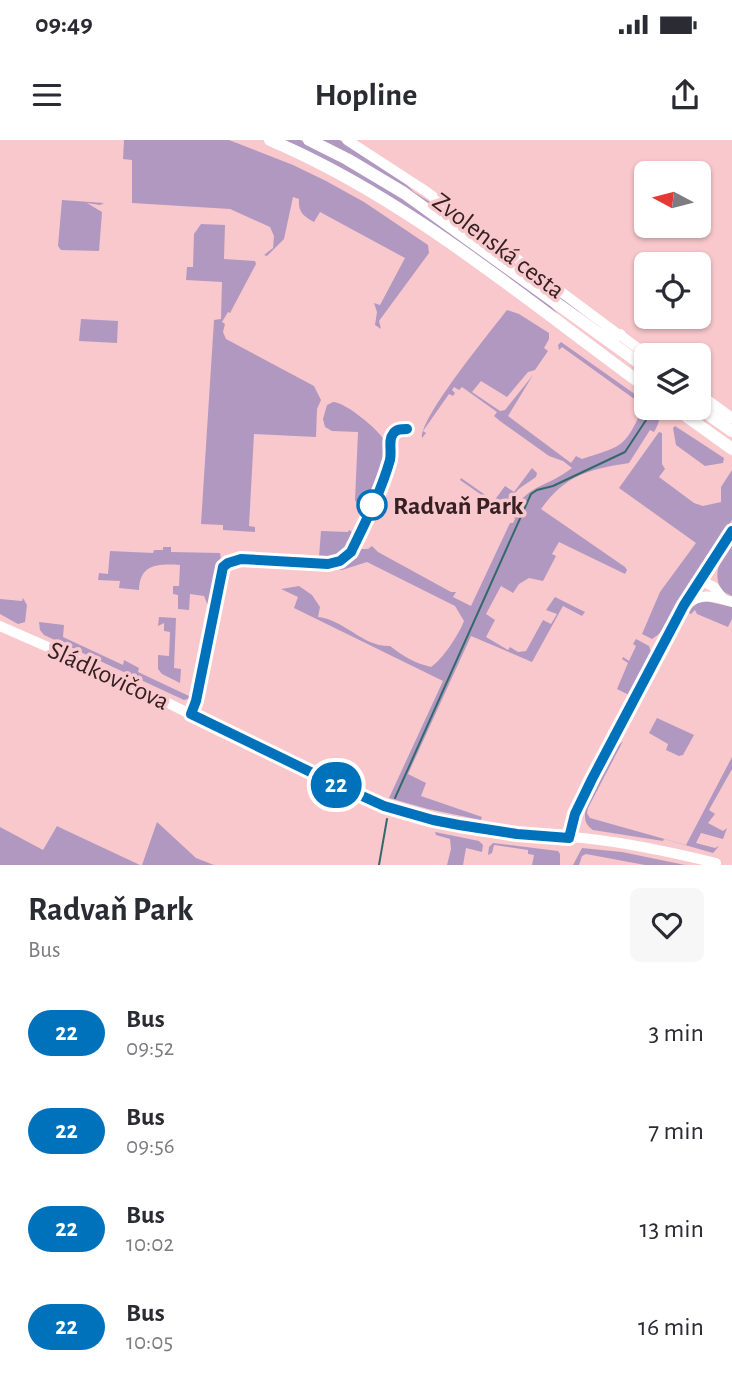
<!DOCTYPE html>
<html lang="en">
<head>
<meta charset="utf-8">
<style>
	body { margin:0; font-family:"Alegreya Sans",sans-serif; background:#f7f7f7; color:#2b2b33; height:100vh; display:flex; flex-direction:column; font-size:26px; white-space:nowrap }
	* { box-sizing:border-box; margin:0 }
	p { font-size:23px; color:#7c7c81 }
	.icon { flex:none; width:38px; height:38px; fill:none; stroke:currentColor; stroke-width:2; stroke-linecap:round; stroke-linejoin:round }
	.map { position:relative; height:725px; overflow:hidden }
	.side { display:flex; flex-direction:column; background:#fff; flex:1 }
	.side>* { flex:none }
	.badge { padding:0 14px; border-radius:23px; font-size:24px; line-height:46px }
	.needle { width:46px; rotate:277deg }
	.tools { position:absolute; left:634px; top:21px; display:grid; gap:14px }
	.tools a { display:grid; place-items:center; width:77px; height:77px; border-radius:10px; background:#fff; box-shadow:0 2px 5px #0004; font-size:35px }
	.map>.badge { position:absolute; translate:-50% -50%; box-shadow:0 0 0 4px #fff }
	.round { display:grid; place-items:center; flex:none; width:74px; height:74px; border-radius:10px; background:#f7f7f7 }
	.summary { display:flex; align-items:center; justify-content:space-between; height:119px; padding:0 28px }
	h1 { font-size:33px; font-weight:600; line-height:52px }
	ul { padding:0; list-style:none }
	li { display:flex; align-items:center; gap:21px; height:98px; padding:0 28px }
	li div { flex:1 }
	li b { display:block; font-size:26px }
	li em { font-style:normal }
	li .badge { min-width:77px; font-weight:700; text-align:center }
	.status { display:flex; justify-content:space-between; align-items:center; height:49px; padding:0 35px; background:#fff; direction:ltr }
	.status svg { height:19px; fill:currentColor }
	header { display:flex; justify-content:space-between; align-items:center; height:91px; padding:0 28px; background:#fff; font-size:32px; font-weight:600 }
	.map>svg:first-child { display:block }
	.green { fill:#b198c1 }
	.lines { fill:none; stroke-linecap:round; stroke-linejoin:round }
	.stream { stroke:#336a69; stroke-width:2 }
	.secondary { stroke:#fff; stroke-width:10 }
	.primary { stroke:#fff; stroke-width:10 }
	.motorway { stroke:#fff; stroke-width:12 }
	.line-casing { stroke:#fff; stroke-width:16 }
	.line { stroke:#0072bc; stroke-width:10 }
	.stop-dot { fill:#fff; stroke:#0072bc; stroke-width:3.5 }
	.labels { text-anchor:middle; stroke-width:7; stroke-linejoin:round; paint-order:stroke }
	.street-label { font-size:26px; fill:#362022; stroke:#f8c8cc }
	.stop-label { font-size:26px; font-weight:bold; fill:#362022; stroke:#f8c8cc; text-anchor:start }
</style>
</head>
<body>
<div class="status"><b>09:49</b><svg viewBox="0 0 49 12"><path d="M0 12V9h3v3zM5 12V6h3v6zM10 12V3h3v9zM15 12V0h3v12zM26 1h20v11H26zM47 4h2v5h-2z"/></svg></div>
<header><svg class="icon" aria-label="menu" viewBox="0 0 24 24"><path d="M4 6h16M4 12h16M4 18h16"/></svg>Hopline<svg class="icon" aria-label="share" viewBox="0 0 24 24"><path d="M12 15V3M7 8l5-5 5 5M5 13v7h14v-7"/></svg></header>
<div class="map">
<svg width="732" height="725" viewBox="0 0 732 725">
	<rect width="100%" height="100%" fill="#f8c8cc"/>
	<g class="green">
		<path d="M124,0H229L293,25L326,41L364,62L428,105L429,113L379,181L381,189L375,185L377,172L374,163L380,165L405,118L320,72L314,82C303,76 298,72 299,59L293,57L284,99L267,116L264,115L273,108L274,96L270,87L230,69L132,63V20L123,19Z"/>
		<path d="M279,0H300L384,45L546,161L558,174Z"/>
		<path d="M321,0H339L398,36L414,52L449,74L602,187Z"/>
		<path d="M62,60L104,63L100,65L87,63L102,72L99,111L61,110L58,106Z"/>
		<path d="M201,84L225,85L224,119L255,121L256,124L230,173L228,172L222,182L225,184L223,192L226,199L314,246L321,260L317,269L316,297L254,294L249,386L255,387V392L223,390V385L201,384L214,180L221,179L222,142L186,140L187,127H193L194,94Z"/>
		<path d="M507,170L519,174L549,193V199L544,208L548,211L535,230L528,232L507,257L481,241L472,252L500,271L505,270L533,235L508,276L571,323L576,316L582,319C625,305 624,308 644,266L562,207L559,210L558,205L561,202L646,262V268C663,268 661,281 654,292L650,290L629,323C590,329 565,335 541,369L625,427L627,430L625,434L559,402L552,414L556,416L543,441L529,438L519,444L513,453L501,446L486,474L495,480L486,497L508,510L510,507L518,512L526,511L543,480L551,484L557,474L546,470L555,457L585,472L582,476L563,466L532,522L471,496L408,634L426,643L421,656L482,677L481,680L428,669L389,658L443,541L294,468L298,457L281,449L299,446L312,455L320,467L318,477C345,480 363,507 390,506C403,516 414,523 431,527C443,519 459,494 464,481L455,466L367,422L342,430L335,428L352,420L360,409H368L372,406L378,412L451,452H456L453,457L471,466L510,383H513L515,379L511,373C530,343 546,348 572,328L563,321L549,316L500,281L494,276L497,272L462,247L459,250L454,247L452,250L455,253L453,256L449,254L423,291L426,293L422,298C420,277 491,191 507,170Z"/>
		<path d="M81,179L118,181L117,203L79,201Z"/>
		<path d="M333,262C345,262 378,289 384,300L386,320L377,343L364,364L355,361L358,292L332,291L325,287L323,279L327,265Z"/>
		<path d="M675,286L724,318L723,323L705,326L676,305L673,288Z"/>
		<path d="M659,292L662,293V324L665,329L659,337L694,363L703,366L721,362V347L732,330V380L659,494L652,499L642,494L660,452L696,403L619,348Z"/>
		<path d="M532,328L537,333L536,337C531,341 525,344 520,348C510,356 511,366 496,365L460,340L461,338L494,361L505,346L514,352Z"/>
		<path d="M349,390L355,394C348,410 342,420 324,420V417H319L321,391L348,392Z"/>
		<path d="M732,401V456L722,451C711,432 722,418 732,401Z"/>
		<path d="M163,407H171V412L220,413L221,420L218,430H215L208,466L204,456L190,454L189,470L178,469V455L173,454V446H179L180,425C159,424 140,423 139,450L119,448L120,441L98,440L99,433L108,434L110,411L153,413L154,410H163Z"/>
		<path d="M23,458L27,465L25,482L18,484L0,474V459L22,461Z"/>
		<path d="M701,460L732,467V479L728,487L697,474L695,470L691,474L687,472Z"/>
		<path d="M159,477L176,478L174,528L181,529L180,543L162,534L158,529V515L169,516L170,492L164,491V483L158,486Z"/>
		<path d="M39,482L64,485L63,497L123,525L124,520L139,528L138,532L189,556L190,554L191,558L184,560L44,495L40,490Z"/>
		<path d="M636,499L649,506L651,512L629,555L617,549L628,523L622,519L623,517L629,521L636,506L633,504Z"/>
		<path d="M657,578L694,595L683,615L679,616L666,610L668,604L649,593Z"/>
		<path d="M623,601L588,668L587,673L590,678L686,705L732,617V629L709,670L715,674L708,683L723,691L727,688L723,699L701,693L696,703L715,708L719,706L713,713L664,699L663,701L593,690C584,684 584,677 586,667L616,608Z"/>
		<path d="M157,682L196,718L214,725H142Z"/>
		<path d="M57,686L63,689L140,725H0V687L43,710Z"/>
		<path d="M435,692L479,701L483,705L482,712L466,708L463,725H447L451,709L450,699L436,695Z"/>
		<path d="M493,703L558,711L560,714V725H532L534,715L528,714V710L494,705L492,713L488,715L489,707Z"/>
		<path d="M582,708L622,712L685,725H645L586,714L582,716L579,725H573Z"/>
	</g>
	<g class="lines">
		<g class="stream">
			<path d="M395,658L531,354L537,350L553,346L625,312L652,271"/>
			<path d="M379,725L387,679"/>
		</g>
		<g class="secondary">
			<path d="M347,0L427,52L619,195"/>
			<path d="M687,464C702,452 715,457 732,462"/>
			<path d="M0,486C75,518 148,552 220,589C281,619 343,654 408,673C469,691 530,692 591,699C634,704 675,713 716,723"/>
			<path d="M569,698L575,674L592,639L700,440L714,447L723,459"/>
		</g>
		<g class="primary">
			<path d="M620,195L647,215"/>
			<path d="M698,253L732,278"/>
		</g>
		<g class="motorway">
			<path d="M270,0C407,58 526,160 646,247"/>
			<path d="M309,0L347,19L404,53L646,228"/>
			<path d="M599,194L620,195"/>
			<path d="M698,267L732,291"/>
			<path d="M675,268L732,309"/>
		</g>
	</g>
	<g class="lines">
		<g class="line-casing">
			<path id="line" d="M407,289C401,289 396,289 393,294C388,300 392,311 390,320C381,352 365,383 351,412L340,421L328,424L241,419L228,423L223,427L196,561L191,574L327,640L384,666L433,680L459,685L517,694L569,698L575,674L592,639L684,465L732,391"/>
		</g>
		<use href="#line" class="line"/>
	</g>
	<circle class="stop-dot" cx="372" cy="365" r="14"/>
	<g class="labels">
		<g class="street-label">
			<text transform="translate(499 105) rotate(37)" y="9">Zvolenská cesta</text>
			<text transform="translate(109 535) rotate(25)" y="9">Sládkovičova</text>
		</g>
		<g class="stop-label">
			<text x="393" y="374">Radvaň Park</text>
		</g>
	</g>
</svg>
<div class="tools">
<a><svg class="needle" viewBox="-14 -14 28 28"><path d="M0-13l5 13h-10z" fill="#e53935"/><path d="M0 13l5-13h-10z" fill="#7c7c81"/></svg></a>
<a><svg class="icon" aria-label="locate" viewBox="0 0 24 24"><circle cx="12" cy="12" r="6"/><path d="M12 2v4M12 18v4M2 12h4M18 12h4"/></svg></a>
<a><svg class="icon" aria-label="layers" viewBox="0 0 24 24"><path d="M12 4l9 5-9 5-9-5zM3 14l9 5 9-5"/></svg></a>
</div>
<b class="badge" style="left:336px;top:645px;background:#0072bc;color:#fff">22</b>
</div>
<section class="side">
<div class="summary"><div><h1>Radvaň Park</h1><p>Bus</p></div><a class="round"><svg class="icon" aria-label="heart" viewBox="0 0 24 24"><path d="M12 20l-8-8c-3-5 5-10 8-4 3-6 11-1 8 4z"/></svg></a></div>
<ul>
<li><span class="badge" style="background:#0072bc;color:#fff">22</span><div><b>Bus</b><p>09:52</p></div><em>3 min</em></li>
<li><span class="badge" style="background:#0072bc;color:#fff">22</span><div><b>Bus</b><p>09:56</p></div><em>7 min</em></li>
<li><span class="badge" style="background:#0072bc;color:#fff">22</span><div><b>Bus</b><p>10:02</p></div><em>13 min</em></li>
<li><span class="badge" style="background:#0072bc;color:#fff">22</span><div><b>Bus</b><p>10:05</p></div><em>16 min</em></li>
</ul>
</section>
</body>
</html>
